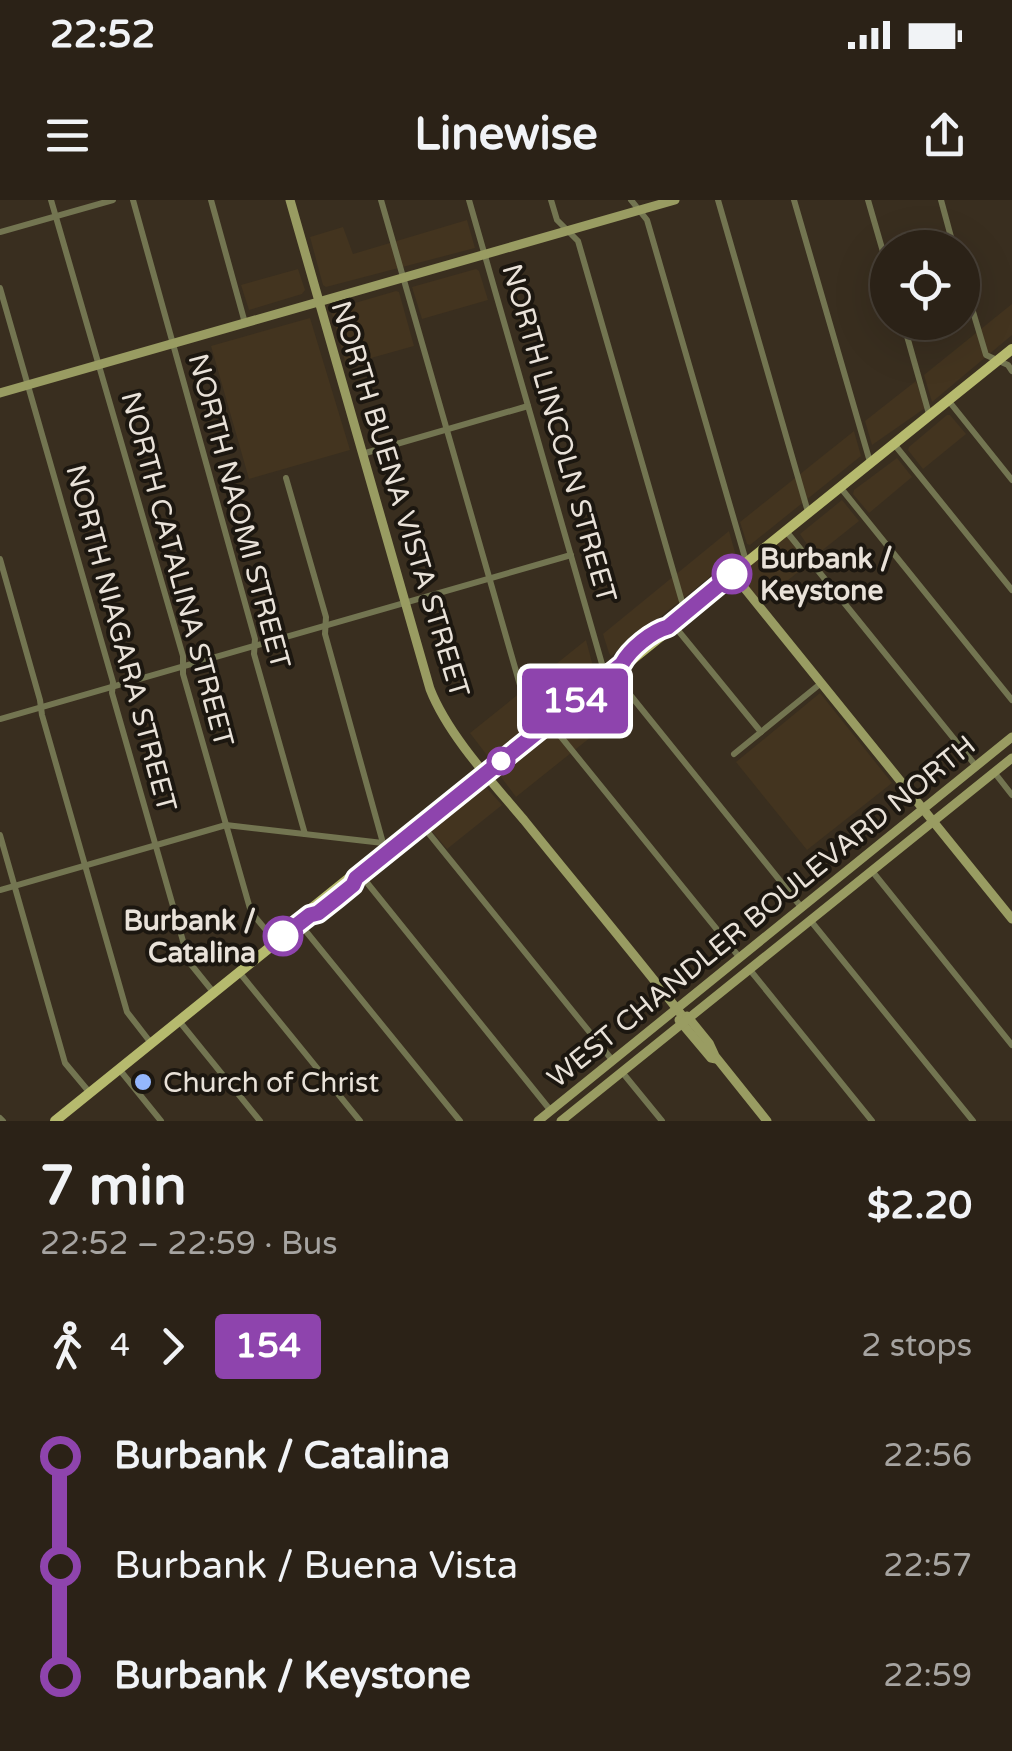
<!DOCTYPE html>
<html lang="en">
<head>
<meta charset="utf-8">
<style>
	body { margin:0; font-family:"Varela Round",sans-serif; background:#332a20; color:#f1f3f6; height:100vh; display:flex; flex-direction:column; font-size:38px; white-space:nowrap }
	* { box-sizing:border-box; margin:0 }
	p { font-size:32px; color:#a6a4a1 }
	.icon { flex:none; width:55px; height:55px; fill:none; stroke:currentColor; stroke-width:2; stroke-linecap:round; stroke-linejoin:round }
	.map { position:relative; height:921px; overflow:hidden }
	.drawer { display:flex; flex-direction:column; background:#2b2217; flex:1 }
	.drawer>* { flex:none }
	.badge { padding:0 20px; border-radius:8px; font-size:35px; line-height:65px }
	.tools { position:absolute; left:870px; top:30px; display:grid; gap:20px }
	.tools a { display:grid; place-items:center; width:110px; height:110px; border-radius:50%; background:#2b2217; box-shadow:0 10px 40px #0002,0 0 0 2px #473f36; font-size:50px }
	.map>.badge { position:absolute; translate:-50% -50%; box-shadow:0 0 0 5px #fff }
	.legs { display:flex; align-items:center; gap:15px; height:110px; padding:0 40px; font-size:32px }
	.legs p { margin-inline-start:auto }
	.head { display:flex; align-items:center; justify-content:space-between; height:170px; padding:0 40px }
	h1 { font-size:55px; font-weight:700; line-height:75px }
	ul { padding:0 40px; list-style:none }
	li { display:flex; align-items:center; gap:35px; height:110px; font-size:38px }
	li i { display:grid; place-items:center; width:15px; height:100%; margin:0 12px; background:currentColor }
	li i::after { content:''; width:25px; height:25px; margin:-12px; border:8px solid; border-radius:50%; background:#2b2217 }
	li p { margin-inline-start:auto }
	li:first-child i { background:linear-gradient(#0000 50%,currentColor 0) }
	li:last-child i { background:linear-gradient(currentColor 50%,#0000 0) }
	.status { display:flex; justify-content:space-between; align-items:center; height:70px; padding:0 50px; background:#2b2217; direction:ltr }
	.status svg { height:28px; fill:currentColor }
	header { display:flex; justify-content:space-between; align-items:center; height:130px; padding:0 40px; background:#2b2217; font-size:45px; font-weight:700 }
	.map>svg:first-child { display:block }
	.built { fill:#43341f }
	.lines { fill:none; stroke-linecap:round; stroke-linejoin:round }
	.street { stroke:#737551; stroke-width:6 }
	.secondary { stroke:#999c62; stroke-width:9 }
	.primary { stroke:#b6ba6e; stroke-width:10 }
	.line-1-casing { stroke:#fff; stroke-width:22 }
	.line-1 { stroke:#8e44ad; stroke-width:15 }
	.stop-1-dot { fill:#fff; stroke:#8e44ad; stroke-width:5 }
	.poi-dot { fill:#94b7fd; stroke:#1c1710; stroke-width:4 }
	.labels { text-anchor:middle; stroke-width:8; stroke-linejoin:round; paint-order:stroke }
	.street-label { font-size:28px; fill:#e9e2d9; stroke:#1c1710 }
	.stop-label { font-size:28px; font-weight:bold; fill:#e9e2d9; stroke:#1c1710; text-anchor:start }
	.poi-label { font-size:28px; fill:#e9e2d9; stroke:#1c1710; text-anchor:start }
</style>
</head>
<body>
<div class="status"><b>22:52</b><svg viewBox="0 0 49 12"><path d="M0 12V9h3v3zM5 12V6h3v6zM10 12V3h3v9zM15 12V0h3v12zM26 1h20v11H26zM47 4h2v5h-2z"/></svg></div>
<header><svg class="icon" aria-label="menu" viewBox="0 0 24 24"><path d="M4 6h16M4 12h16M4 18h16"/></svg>Linewise<svg class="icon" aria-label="share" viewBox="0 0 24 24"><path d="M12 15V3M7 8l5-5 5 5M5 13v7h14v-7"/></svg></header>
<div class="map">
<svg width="1012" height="921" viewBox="0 0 1012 921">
	<rect width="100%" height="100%" fill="#392e1f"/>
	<g class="built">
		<path d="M467,20L475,48L326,87L323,85L310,37L343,27L353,54Z"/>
		<path d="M298,69L305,90L302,94L249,110L241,85Z"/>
		<path d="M476,69L479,71L488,100L422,119L412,87Z"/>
		<path d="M396,91L399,92L414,146L346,165L331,110Z"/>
		<path d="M1012,104V135L932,202L924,175Z"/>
		<path d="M310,118L350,250L249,279L211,146Z"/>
		<path d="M916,181L925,208L872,245L865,221Z"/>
		<path d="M947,215H950L966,234L923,269L908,250L909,247Z"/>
		<path d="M854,231L861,256L750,345L747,344L740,322Z"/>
		<path d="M897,258L912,277L869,313L853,294L854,290Z"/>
		<path d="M842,300L859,321L815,356L800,334Z"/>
		<path d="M729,331L736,356L611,456L609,453L603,434Z"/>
		<path d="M787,332L812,361L757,405L735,374Z"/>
		<path d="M586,440L594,470L489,558L470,533Z"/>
		<path d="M613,483L631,505L516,597L498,573Z"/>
		<path d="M820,493L892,583L807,650L736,562Z"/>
		<path d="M484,585L502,605L447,649L431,630Z"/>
	</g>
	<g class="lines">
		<g class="street">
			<path d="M51,0L183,456V474L251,712L276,742"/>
			<path d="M133,0L255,439L254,454L305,634"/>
			<path d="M211,0L245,123"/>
			<path d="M381,0L534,534"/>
			<path d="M469,0L602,464L619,481L802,708"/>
			<path d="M551,0L557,20L578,41L685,412"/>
			<path d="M631,0L647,20L746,361"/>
			<path d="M718,0L808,312"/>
			<path d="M794,0L870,262"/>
			<path d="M868,0L888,69"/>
			<path d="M941,0L954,48"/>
			<path d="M0,32L113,0"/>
			<path d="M962,75L986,155L1008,165L1012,171"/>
			<path d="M0,88L113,482L112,493L189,762L214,793"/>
			<path d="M903,122L929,214"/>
			<path d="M948,200L1012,280"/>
			<path d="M894,244L1012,390"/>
			<path d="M362,254L528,206"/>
			<path d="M286,278L326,417L325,434L383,643L389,651"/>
			<path d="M840,287L1012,500"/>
			<path d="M786,331L976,566"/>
			<path d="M0,359L40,500L42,515L127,812L151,843"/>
			<path d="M672,423L761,532"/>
			<path d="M0,519L571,355"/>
			<path d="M549,522L740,758"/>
			<path d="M734,554L820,484"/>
			<path d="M994,572L1012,595"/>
			<path d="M422,625L613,861"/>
			<path d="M0,635L65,863L90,893"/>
			<path d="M872,671L1012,845"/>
			<path d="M360,674L551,911"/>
			<path d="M0,690L226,625L383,643"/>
			<path d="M810,720L973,921"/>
			<path d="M300,724L460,921"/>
			<path d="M750,770L872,921"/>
			<path d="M239,772L360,921"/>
			<path d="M179,821L260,921"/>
			<path d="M119,869L161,921"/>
			<path d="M622,872L662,921"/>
			<path d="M0,918L3,921"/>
		</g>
		<g class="secondary">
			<path d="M290,0L430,489C448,535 492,582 524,620C577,686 632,751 684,818L689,819"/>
			<path d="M0,193L675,0"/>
			<path d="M733,374L1012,719"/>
			<path d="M687,816L709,843L715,856L767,921"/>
			<path d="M679,820L711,858L716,859"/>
			<path d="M538,921L1012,537"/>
			<path d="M561,921L1012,558"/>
		</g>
		<g class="primary">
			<path d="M310,715L312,708L348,679L356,678"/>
			<path d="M55,921L310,715L317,713C343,693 364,671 389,651L622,464L629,462L665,433L668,427L685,412L1012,149"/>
		</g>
	</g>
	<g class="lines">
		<g class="line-1-casing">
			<path id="line-1" d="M283,736L310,715L318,713L337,698L353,685L356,678L622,464C630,449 652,431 668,427L732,374"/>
		</g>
		<use href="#line-1" class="line-1"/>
	</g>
	<g class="stop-1-dot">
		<circle cx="732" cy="374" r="18"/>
		<circle cx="501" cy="561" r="12"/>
		<circle cx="283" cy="736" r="18"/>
	</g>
	<circle class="poi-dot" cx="143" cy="882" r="10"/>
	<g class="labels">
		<g class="street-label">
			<text transform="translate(560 233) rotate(74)" y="10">NORTH LINCOLN STREET</text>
			<text transform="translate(401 299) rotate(73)" y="10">NORTH BUENA VISTA STREET</text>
			<text transform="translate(240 311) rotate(75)" y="10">NORTH NAOMI STREET</text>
			<text transform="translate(178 369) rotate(75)" y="10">NORTH CATALINA STREET</text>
			<text transform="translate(122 438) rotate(75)" y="10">NORTH NIAGARA STREET</text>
			<text transform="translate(761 711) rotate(-39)" y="10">WEST CHANDLER BOULEVARD NORTH</text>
		</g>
		<g class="stop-label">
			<text x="760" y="368">Burbank /<tspan x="760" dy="32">Keystone</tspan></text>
			<text x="256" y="730" text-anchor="end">Burbank /<tspan x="256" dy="32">Catalina</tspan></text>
		</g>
		<g class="poi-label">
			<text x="163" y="892">Church of Christ</text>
		</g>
	</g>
</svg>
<div class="tools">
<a><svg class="icon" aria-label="locate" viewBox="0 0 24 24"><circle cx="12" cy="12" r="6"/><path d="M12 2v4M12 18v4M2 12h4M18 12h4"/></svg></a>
</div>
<b class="badge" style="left:575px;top:501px;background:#8e44ad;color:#fff">154</b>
</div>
<section class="drawer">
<div class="head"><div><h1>7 min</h1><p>22:52 – 22:59 · Bus</p></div><b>$2.20</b></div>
<div class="legs"><svg class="icon" aria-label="walk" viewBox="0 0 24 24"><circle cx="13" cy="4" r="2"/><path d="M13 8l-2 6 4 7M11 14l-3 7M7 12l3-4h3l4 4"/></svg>4<svg class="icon" aria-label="forward" viewBox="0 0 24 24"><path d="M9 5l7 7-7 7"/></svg><b class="badge" style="background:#8e44ad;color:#fff">154</b><p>2 stops</p></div>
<ul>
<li><i style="color:#8e44ad"></i><b>Burbank / Catalina</b><p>22:56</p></li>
<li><i style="color:#8e44ad"></i><span>Burbank / Buena Vista</span><p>22:57</p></li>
<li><i style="color:#8e44ad"></i><b>Burbank / Keystone</b><p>22:59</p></li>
</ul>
</section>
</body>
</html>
